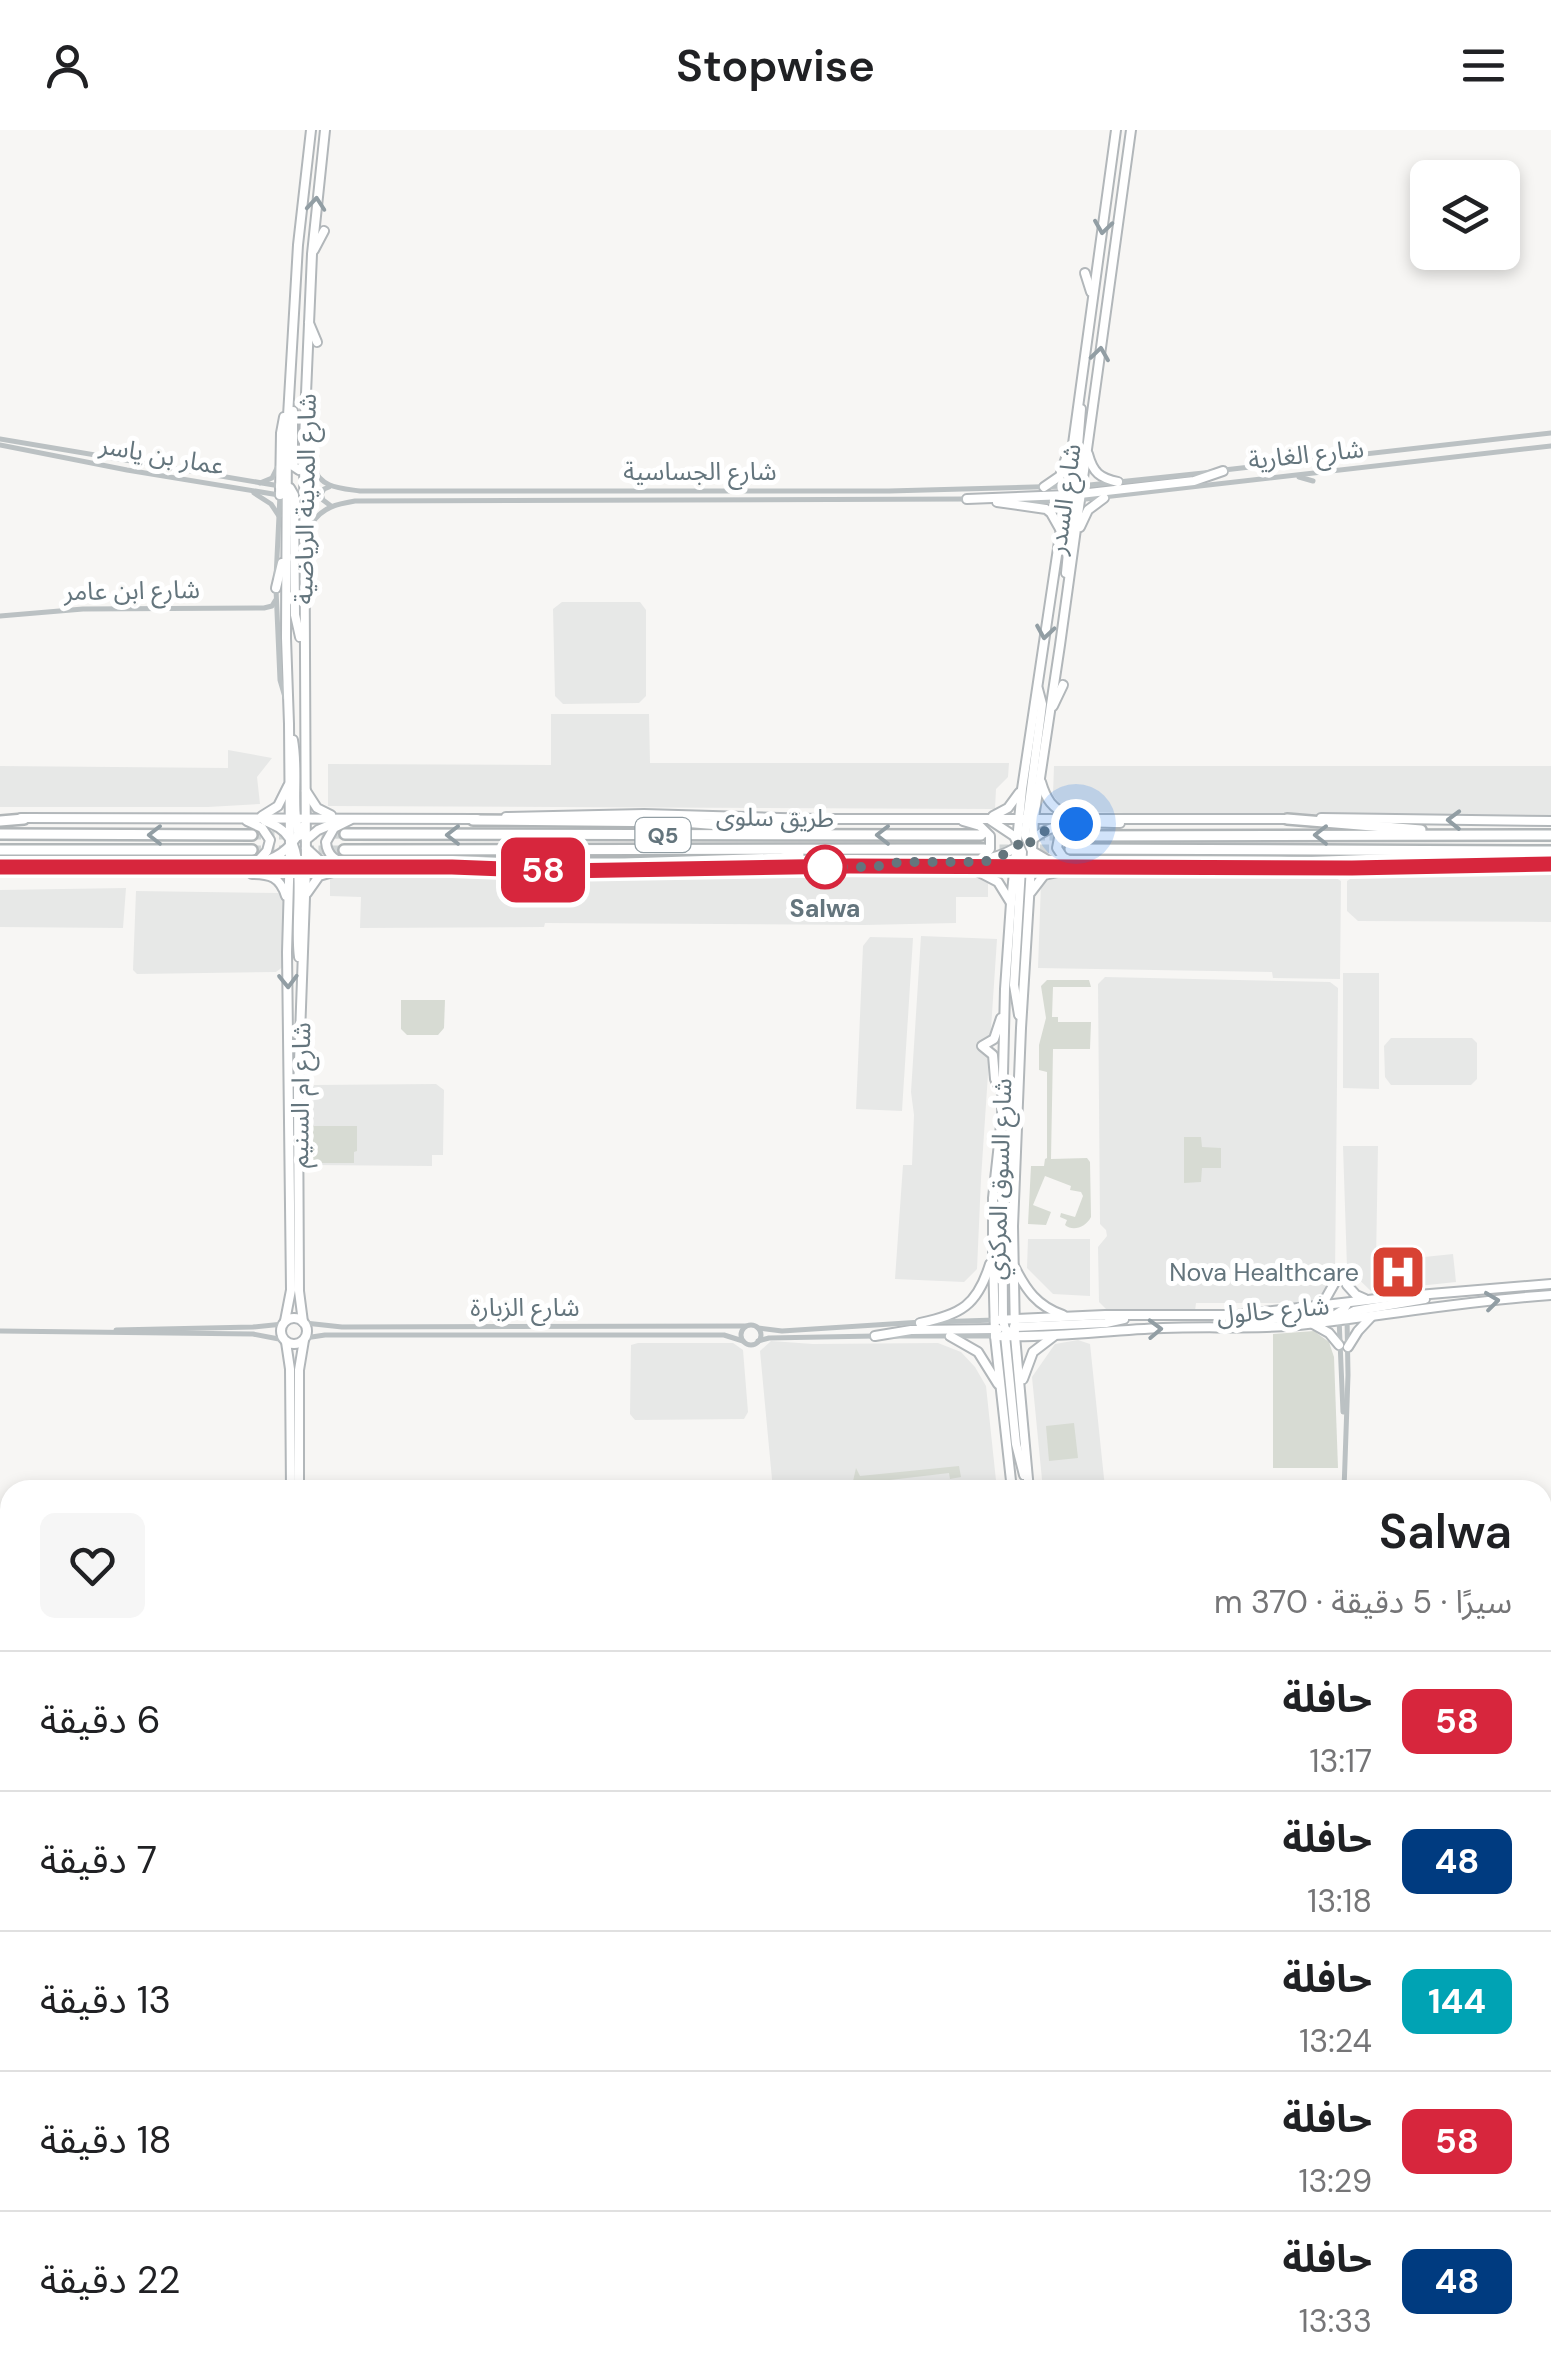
<!DOCTYPE html>
<html lang="ar">
<head>
<meta charset="utf-8">
<style>
	body { margin:0; font-family:"DM Sans","Noto Sans Arabic",sans-serif; background:#f6f6f6; color:#202124; direction:rtl; height:100vh; display:flex; flex-direction:column; font-size:38px; white-space:nowrap }
	* { box-sizing:border-box; margin:0 }
	p { font-size:32px; color:#757577 }
	.icon { flex:none; width:55px; height:55px; fill:none; stroke:currentColor; stroke-width:2; stroke-linecap:round; stroke-linejoin:round }
	.map { position:relative; flex:1; overflow:hidden; direction:ltr }
	.panel { position:absolute; left:0px; top:1350px; width:1552px; height:892px; display:flex; flex-direction:column; background:#fff; border-radius:30px 30px 0 0; box-shadow:0 5px 15px #0003; direction:rtl }
	.panel>* { flex:none }
	.badge { padding:0 20px; border-radius:15px; font-size:35px; line-height:65px }
	.tools { position:absolute; left:1410px; top:30px; display:grid; gap:20px }
	.tools a { display:grid; place-items:center; width:110px; height:110px; border-radius:15px; background:#fff; box-shadow:0 5px 15px #0003; font-size:50px }
	.you { position:absolute; width:50px; height:50px; margin:-25px; border:8px solid #fff; border-radius:50%; background:#1a73e8; box-shadow:0 0 0 15px #1a73e833 }
	.map>.badge { position:absolute; translate:-50% -50%; box-shadow:0 0 0 5px #fff }
	.round { display:grid; place-items:center; flex:none; width:105px; height:105px; border-radius:15px; background:#f6f6f6 }
	.headline { display:flex; align-items:center; justify-content:space-between; height:170px; padding:0 40px }
	h1 { font-size:48px; font-weight:600; line-height:75px }
	ul { padding:0; list-style:none }
	li { display:flex; align-items:center; gap:30px; height:140px; padding:0 40px; border-top:2px solid #e0e0e0 }
	li div { flex:1 }
	li b { display:block; font-size:38px }
	li em { font-style:normal }
	li .badge { min-width:110px; font-weight:700; text-align:center }
	header { display:flex; justify-content:space-between; align-items:center; height:130px; padding:0 40px; background:#fff; font-size:45px; font-weight:600 }
	.map>svg:first-child { display:block }
	.built { fill:#e7e8e7 }
	.green { fill:#d7dbd3 }
	.lines { fill:none; stroke-linecap:round; stroke-linejoin:round }
	.highway-tunnel { stroke:#d2d6d6; stroke-width:9; stroke-dasharray:9 4.5; stroke-linecap:butt }
	.major-casing { stroke:#b2b7ba; stroke-width:12 }
	.highway-casing { stroke:#b1b6b8; stroke-width:14 }
	.minor { stroke:#bbc1c3; stroke-width:5 }
	.major { stroke:#fff; stroke-width:8 }
	.highway { stroke:#fff; stroke-width:9 }
	.oneway { stroke:#929ea4 }
	.line-casing { stroke:#fff; stroke-width:22 }
	.line { stroke:#d7263d; stroke-width:15 }
	.walk { stroke:#64757d; stroke-width:10; stroke-dasharray:0 18 }
	.stop-dot { fill:#fff; stroke:#d7263d; stroke-width:5 }
	.labels { text-anchor:middle; stroke-width:10; stroke-linejoin:round; paint-order:stroke }
	.shield { fill:#fff; stroke:#929ea4; stroke-width:2.5 }
	.shield-label { font-size:22px; font-weight:bold; fill:#64757d }
	.street-label { font-size:25px; fill:#64757d; stroke:#fff }
	.stop-label { font-size:25px; font-weight:bold; fill:#64757d; stroke:#fff }
	.poi-label { font-size:25px; fill:#64757d; stroke:#fff; text-anchor:end }
</style>
</head>
<body>
<header><svg class="icon" aria-label="menu" viewBox="0 0 24 24"><path d="M4 6h16M4 12h16M4 18h16"/></svg>Stopwise<svg class="icon" aria-label="person" viewBox="0 0 24 24"><circle cx="12" cy="8" r="4"/><path d="M4 21q1-7 8-7t8 7"/></svg></header>
<div class="map">
<svg width="1551" height="2242" viewBox="0 0 1551 2242">
	<rect width="100%" height="100%" fill="#f7f6f4"/>
	<g class="built">
		<path d="M562,472H640L646,480V566L639,573L563,574L555,566L553,479Z"/>
		<path d="M551,584H649L650,633H1009L1008,647L996,659L995,679L328,676V634L551,635Z"/>
		<path d="M228,620L272,628L257,647L260,674L208,677H0V636L228,638Z"/>
		<path d="M1054,636H1551V688L1205,686L1070,681L1062,677L1053,665Z"/>
		<path d="M1229,742L1329,744L1341,751L1340,849L1273,848L1272,842L1038,838L1041,753L1049,746Z"/>
		<path d="M1487,742L1551,743V792L1358,791L1347,781V751L1358,744Z"/>
		<path d="M330,745L988,748V767H956V793L864,795L545,793L544,797L360,798L361,767L330,766Z"/>
		<path d="M126,758L123,798L0,797V760Z"/>
		<path d="M136,761L281,763L284,766V836L276,842L137,844L133,840Z"/>
		<path d="M921,806L997,809L981,1049L977,1139L964,1152L895,1149L903,1035H912L914,985L911,962Z"/>
		<path d="M870,807L913,808L902,981L856,979L863,816Z"/>
		<path d="M1343,843H1379V959L1343,958Z"/>
		<path d="M1105,847L1330,852L1338,858L1335,1146L1318,1173H1196L1195,1181L1107,1180L1099,1172L1098,1117L1107,1106L1106,1100L1100,1094L1098,854Z"/>
		<path d="M1391,908H1472L1477,913V949L1471,955H1391L1385,947L1384,916Z"/>
		<path d="M436,954L444,960L443,1025H432V1036L311,1035L305,1027V963L314,955Z"/>
		<path d="M1343,1016H1378L1376,1132L1453,1124L1456,1152L1371,1161L1347,1138Z"/>
		<path d="M1028,1109H1090V1166L1053,1164L1027,1138Z"/>
		<path d="M1078,1210L1090,1214L1105,1358L1043,1360L1032,1247L1055,1214Z"/>
		<path d="M771,1211L813,1214L938,1213L961,1222L975,1237L986,1256L997,1360H773L760,1221Z"/>
		<path d="M638,1213H733L743,1220L748,1282L744,1289L635,1290L630,1284L631,1215Z"/>
	</g>
	<g class="green">
		<path d="M1047,850H1089L1091,857H1053L1052,887H1058V892H1091L1090,919H1053L1051,1029L1087,1028L1090,1032L1091,1087C1086,1097 1073,1102 1065,1095L1067,1090L1060,1087L1061,1083L1075,1087L1083,1066L1081,1062L1070,1060L1071,1056L1045,1046L1033,1075L1051,1082L1046,1095L1028,1094L1031,1036H1044L1045,1029L1047,1028V942L1039,940V915L1046,888L1041,856Z"/>
		<path d="M401,870H445L444,898L438,905H407L401,899Z"/>
		<path d="M313,996H357V1021L354,1022V1033H312Z"/>
		<path d="M1184,1007H1201L1202,1017L1221,1018V1038H1202L1201,1052L1184,1053Z"/>
		<path d="M1314,1201L1329,1212L1334,1227L1338,1338H1273V1204Z"/>
		<path d="M1074,1293L1078,1328L1049,1331L1046,1296Z"/>
		<path d="M959,1336L961,1347L950,1349L949,1343L890,1350V1356L851,1360L856,1338L860,1346Z"/>
	</g>
	<g class="lines">
		<g class="highway-tunnel">
			<path d="M252,705H292"/>
			<path d="M308,705L345,704"/>
			<path d="M1036,706H1068"/>
			<path d="M986,719H1070"/>
			<path d="M252,720H290"/>
			<path d="M305,720H344"/>
		</g>
		<g class="major-casing">
			<g id="major">
				<path d="M314,120L324,101"/>
				<path d="M1085,143L1091,162"/>
				<path d="M309,193L317,212"/>
				<path d="M293,281V336L299,340L304,334"/>
				<path d="M1088,324C1093,343 1100,348 1118,352"/>
				<path d="M280,356L290,358L294,365L295,485L300,507"/>
				<path d="M1044,357L1060,346L1066,328"/>
				<path d="M1080,364L1194,351L1223,341"/>
				<path d="M280,365L281,303L284,287"/>
				<path d="M1074,365L1081,279"/>
				<path d="M967,369L1066,365L1076,364L1081,360"/>
				<path d="M997,372L1046,379L1051,383L1060,399"/>
				<path d="M1080,397L1088,380L1104,368"/>
				<path d="M1066,443L1074,362"/>
				<path d="M276,458L282,433"/>
				<path d="M1038,559L1042,574L1040,590L1025,705L1032,721L1054,734"/>
				<path d="M1053,576L1063,555"/>
				<path d="M293,610C299,642 291,675 299,706"/>
				<path d="M1041,652C1046,669 1052,679 1069,685"/>
				<path d="M306,661L317,678L331,685"/>
				<path d="M262,686L278,676L288,656"/>
				<path d="M993,686L1008,678L1019,663"/>
				<path d="M506,687L644,684L817,689H1292"/>
				<path d="M21,688L477,689"/>
				<path d="M1321,688L1551,691"/>
				<path d="M990,690L1014,706L1022,722L1014,855L1019,885"/>
				<path d="M247,691L262,698L270,710L267,721L258,731"/>
				<path d="M265,691C275,695 284,699 290,709C306,732 294,796 299,827"/>
				<path d="M963,691L980,696L990,706V719L980,730"/>
				<path d="M1072,695L1060,703L1057,718L1063,727L1081,736"/>
				<path d="M1033,709C1058,688 1090,693 1120,693"/>
				<path d="M306,710L318,700L337,692"/>
				<path d="M306,718L319,730L331,735"/>
				<path d="M889,733C934,727 976,742 1017,717"/>
				<path d="M132,734L141,732L264,731C282,726 294,715 302,697"/>
				<path d="M349,735C336,731 327,726 326,712L334,698L350,690"/>
				<path d="M16,737H457"/>
				<path d="M1286,737L1352,738L1551,734"/>
				<path d="M471,738L560,741L850,737L1087,738L1267,736"/>
				<path d="M975,740L998,752L1011,773"/>
				<path d="M252,744C270,744 280,747 286,766"/>
				<path d="M1031,762L1044,745L1058,742"/>
				<path d="M307,763L319,746L333,742"/>
				<path d="M1001,888L994,909L982,916L993,925L995,949L1002,963"/>
				<path d="M1002,1011L1003,1190L1005,1199L1015,1206"/>
				<path d="M1014,1136C1026,1160 1037,1176 1063,1185"/>
				<path d="M1347,1155L1356,1165L1365,1169"/>
				<path d="M1316,1177L1326,1168L1339,1145"/>
				<path d="M1342,1187L1354,1181L1425,1169"/>
				<circle cx="294" cy="1201" r="13"/>
				<path d="M995,1190L1105,1185H1238L1394,1167L1551,1154"/>
				<path d="M285,1191L291,1160L287,822L290,717L289,594L286,508L287,303L298,115L311,0"/>
				<path d="M303,1192L299,1161L298,960L306,739L304,310L312,124L325,0"/>
				<path d="M920,1193C961,1184 977,1176 990,1134"/>
				<path d="M1313,1194L1329,1203L1339,1215"/>
				<path d="M1252,1195L1273,1189L1335,1185L1343,1180L1347,1174"/>
				<path d="M1014,1197L1106,1193L1124,1189"/>
				<path d="M1005,1205L1016,1314L1024,1345"/>
				<path d="M875,1206L911,1200L998,1199"/>
				<path d="M950,1206L978,1222L998,1254"/>
				<path d="M995,1206C1052,1208 1107,1200 1163,1198C1214,1196 1265,1200 1316,1193C1394,1184 1472,1170 1551,1165"/>
				<path d="M286,1212L290,1239L291,1360"/>
				<path d="M1348,1217L1358,1201L1372,1186"/>
				<path d="M1023,1249L1033,1222L1054,1206"/>
				<path d="M299,1360V1240L304,1210"/>
				<path d="M1012,1360L995,1206L993,1125V1068L1002,986L1005,859L1011,773L1022,659L1066,365L1116,0"/>
				<path d="M1029,1360L1015,1206L1013,1096L1021,898L1034,688L1060,515L1131,0"/>
				<path d="M0,1573L10,1571"/>
				<path d="M0,1584L10,1582"/>
				<path d="M0,2049L10,2039"/>
				<path d="M0,2061L10,2051"/>
				<path d="M1105,2232L1106,2242"/>
				<path d="M1120,2232L1122,2242"/>
			</g>
		</g>
		<g class="highway-casing">
			<g id="highway">
				<path d="M1287,689L1421,700"/>
				<path d="M473,690L682,692L797,701"/>
				<path d="M0,691L24,689"/>
				<path d="M0,704L252,705"/>
				<path d="M345,704L981,705"/>
				<path d="M1068,706L1551,705"/>
				<path d="M1070,719L1551,721"/>
				<path d="M0,720H252"/>
				<path d="M344,720L984,719"/>
				<path d="M0,736L17,737"/>
				<path d="M1263,736L1298,732L1463,726"/>
				<path d="M452,737L487,733H625L782,728L799,725"/>
			</g>
		</g>
		<g class="minor">
			<path d="M0,309L280,356"/>
			<path d="M0,315L127,340L279,365"/>
			<path d="M313,337C321,358 339,358 360,361H889L1069,356"/>
			<path d="M1224,340L1551,303"/>
			<path d="M1299,347L1313,351"/>
			<path d="M260,353L272,348L277,338"/>
			<path d="M1080,356L1213,342"/>
			<path d="M329,357L324,359L321,364L323,370L331,376"/>
			<path d="M254,363L271,374L279,386"/>
			<path d="M1077,370L1551,316"/>
			<path d="M1017,372L1066,371"/>
			<path d="M312,393C323,377 337,374 355,371L967,369"/>
			<path d="M276,448L280,365"/>
			<path d="M276,459L280,550L285,567"/>
			<path d="M0,486L83,479L264,478L272,476L275,471"/>
			<path d="M1339,1188L1343,1282"/>
			<path d="M933,1192L995,1190"/>
			<path d="M305,1193L342,1197L746,1196"/>
			<circle cx="751" cy="1205" r="10"/>
			<path d="M758,1198L782,1201L922,1192"/>
			<path d="M116,1200L253,1197L283,1194"/>
			<path d="M0,1201L253,1204L284,1210"/>
			<path d="M891,1206H995"/>
			<path d="M305,1208L325,1205H724L743,1211"/>
			<path d="M758,1211L769,1208L875,1206"/>
			<path d="M1344,1360L1348,1245L1347,1188"/>
			<path d="M1542,1868H1551"/>
			<path d="M1542,1875L1551,1874"/>
		</g>
		<use href="#major" class="major"/>
		<use href="#highway" class="highway"/>
	</g>
	<defs><path id="oneway-chevron" d="M-2-3.5L2.5 0L-2 3.5" fill="none" stroke-width="1.6" stroke-linecap="round" stroke-linejoin="round" transform="scale(2.5)"/></defs>
	<g class="oneway">
		<use href="#oneway-chevron" transform="translate(316 74) rotate(-85)"/>
		<use href="#oneway-chevron" transform="translate(1103 97) rotate(98)"/>
		<use href="#oneway-chevron" transform="translate(1100 224) rotate(-82)"/>
		<use href="#oneway-chevron" transform="translate(1045 502) rotate(99)"/>
		<use href="#oneway-chevron" transform="translate(1454 690) rotate(-179)"/>
		<use href="#oneway-chevron" transform="translate(155 705) rotate(-180)"/>
		<use href="#oneway-chevron" transform="translate(453 705) rotate(-180)"/>
		<use href="#oneway-chevron" transform="translate(883 705) rotate(180)"/>
		<use href="#oneway-chevron" transform="translate(1321 705) rotate(180)"/>
		<use href="#oneway-chevron" transform="translate(288 851) rotate(89)"/>
		<use href="#oneway-chevron" transform="translate(1492 1171) rotate(-7)"/>
		<use href="#oneway-chevron" transform="translate(1155 1199) rotate(-2)"/>
	</g>
	<g class="lines">
		<g class="line-casing">
			<path id="line" d="M0,737H452L560,741L850,736L1352,738L1551,734"/>
		</g>
		<use href="#line" class="line"/>
		<path class="walk" d="M825,737H873L901,732H984L1005,724L1026,709L1028,714L1049,698L1076,694"/>
	</g>
	<defs>
		<g id="hospital-square" transform="scale(2.875)"><rect x="-9" y="-9" width="18" height="18" rx="4" fill="#d84233" stroke="#fff"/><path d="M-5-5h3v3.5h4V-5h3V5h-3V1.5h-4V5h-3Z" fill="#fff"/></g>
	</defs>
	<g fill-rule="evenodd">
		<use href="#hospital-square" x="1398" y="1142"/>
	</g>
	<circle class="stop-dot" cx="825" cy="737" r="20"/>
	<g class="labels">
		<rect class="shield" x="635.5" y="688" width="55" height="34" rx="8"/>
		<g class="shield-label">
			<text x="663" y="713">Q5</text>
		</g>
		<g class="street-label">
			<text transform="translate(1306 324) rotate(-6)" y="9">شارع الغارية</text>
			<text transform="translate(162 325) rotate(10)" y="9">عمار بن ياسر</text>
			<text x="700" y="350">شارع الجساسية</text>
			<text transform="translate(305 369) rotate(-89)" y="9">شارع المدينة الرياضية</text>
			<text transform="translate(1064 369) rotate(-82)" y="9">شارع السدر</text>
			<text transform="translate(132 460) rotate(-1)" y="9">شارع ابن عامر</text>
			<text transform="translate(775 687) rotate(1)" y="9">طريق سلوى</text>
			<text transform="translate(300 965) rotate(-89)" y="9">شارع ام السنيم</text>
			<text transform="translate(999 1049) rotate(-88)" y="9">شارع السوق المركزي</text>
			<text x="525" y="1186">شارع الزبارة</text>
			<text transform="translate(1273 1180) rotate(-5)" y="9">شارع حالول</text>
		</g>
		<g class="stop-label">
			<text x="825" y="787">Salwa</text>
		</g>
		<g class="poi-label">
			<text x="1359" y="1151">Nova Healthcare</text>
		</g>
	</g>
</svg>
<div class="tools">
<a><svg class="icon" aria-label="layers" viewBox="0 0 24 24"><path d="M12 4l9 5-9 5-9-5zM3 14l9 5 9-5"/></svg></a>
</div>
<div class="you" style="left:1076px;top:694px"></div>
<b class="badge" style="left:543px;top:740px;background:#d7263d;color:#fff">58</b>
<section class="panel">
<div class="headline"><div><h1>Salwa</h1><p>سيرًا · 5 دقيقة · 370 m</p></div><a class="round"><svg class="icon" aria-label="heart" viewBox="0 0 24 24"><path d="M12 20l-8-8c-3-5 5-10 8-4 3-6 11-1 8 4z"/></svg></a></div>
<ul>
<li><span class="badge" style="background:#d7263d;color:#fff">58</span><div><b>حافلة</b><p>13:17</p></div><em>6 دقيقة</em></li>
<li><span class="badge" style="background:#003b80;color:#fff">48</span><div><b>حافلة</b><p>13:18</p></div><em>7 دقيقة</em></li>
<li><span class="badge" style="background:#00a3b4;color:#fff">144</span><div><b>حافلة</b><p>13:24</p></div><em>13 دقيقة</em></li>
<li><span class="badge" style="background:#d7263d;color:#fff">58</span><div><b>حافلة</b><p>13:29</p></div><em>18 دقيقة</em></li>
<li><span class="badge" style="background:#003b80;color:#fff">48</span><div><b>حافلة</b><p>13:33</p></div><em>22 دقيقة</em></li>
</ul>
</section>
</div>
</body>
</html>
